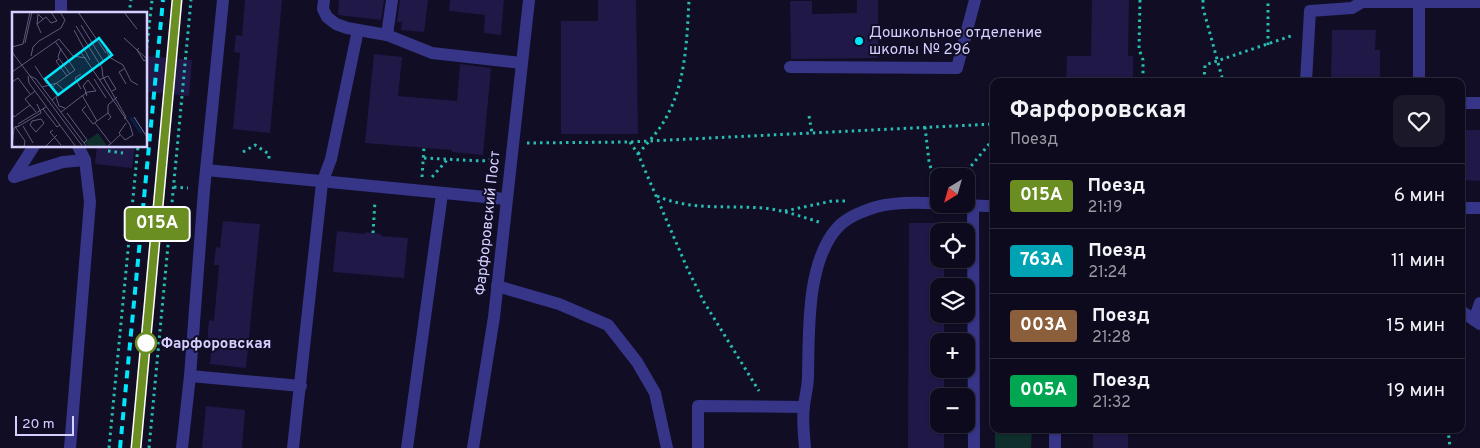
<!DOCTYPE html>
<html lang="ru">
<head>
<meta charset="utf-8">
<style>
	body { margin:0; font-family:Overpass,sans-serif; background:#1a1829; color:#f1f3f6; height:100vh; display:flex; flex-direction:column; font-size:19px; white-space:nowrap }
	* { box-sizing:border-box; margin:0 }
	p { font-size:16px; color:#9a9aa3 }
	.icon { flex:none; width:28px; height:28px; fill:none; stroke:currentColor; stroke-width:2; stroke-linecap:round; stroke-linejoin:round }
	.map { position:relative; flex:1; overflow:hidden }
	.drawer { position:absolute; left:990px; top:78px; width:475px; height:355px; display:flex; flex-direction:column; background:#0c0a1c; border-radius:10px; box-shadow:0 1px 4px #0004,0 0 0 1px #2c2b3b }
	.drawer>* { flex:none }
	.badge { padding:0 10px; border-radius:4px; font-size:18px; line-height:32px }
	.needle { width:32px; rotate:217deg }
	.tools { position:absolute; left:930px; top:168px; display:grid; gap:10px }
	.tools a { display:grid; place-items:center; width:45px; height:45px; border-radius:10px; background:#0c0a1c; box-shadow:0 1px 4px #0004,0 0 0 1px #2c2b3b; font-size:25px }
	.scale { position:absolute; left:15px; bottom:12px; width:59px; box-sizing:border-box; padding-left:5px; border:2px solid #d5d0ff; border-top:0; font-size:14px; line-height:18px; white-space:nowrap; color:#d5d0ff; -webkit-text-stroke:4px #100d25; paint-order:stroke }
	.map>.badge { position:absolute; translate:-50% -50%; box-shadow:0 0 0 2px #fff }
	.round { display:grid; place-items:center; flex:none; width:52px; height:52px; border-radius:10px; background:#1a1829 }
	.summary { display:flex; align-items:center; justify-content:space-between; height:85px; padding:0 20px }
	h1 { font-size:24px; font-weight:700; line-height:38px }
	ul { padding:0; list-style:none }
	li { display:flex; align-items:center; gap:15px; height:65px; padding:0 20px; border-top:1px solid #2c2b3b }
	li div { flex:1 }
	li b { display:block; font-size:19px }
	li em { font-style:normal }
	li .badge { min-width:55px; font-weight:700; text-align:center }
	.map>svg:first-child { display:block }
	.green { fill:#0f2f2d }
	.building { fill:#201847 }
	.lines { fill:none; stroke-linecap:round; stroke-linejoin:round }
	.path { stroke:#27bdb1; stroke-width:3; stroke-dasharray:2.5 4; stroke-linecap:butt }
	.minor { stroke:#363587; stroke-width:12 }
	.rail { stroke:#00e7fb; stroke-width:4; stroke-dasharray:8 6; stroke-linecap:butt }
	.line-casing { stroke:#fff; stroke-width:11 }
	.line { stroke:#6b8e23; stroke-width:8 }
	.poi-dot { fill:#00e7fb; stroke:#100d25; stroke-width:2 }
	.stop-dot { fill:#fff; stroke:#6b8e23; stroke-width:2.5 }
	.labels { text-anchor:middle; stroke-width:4; stroke-linejoin:round; paint-order:stroke }
	.poi-label { font-size:15px; fill:#d5d0ff; stroke:#100d25; text-anchor:start }
	.street-label { font-size:15px; fill:#d5d0ff; stroke:#100d25 }
	.stop-label { font-size:15px; font-weight:bold; fill:#d5d0ff; stroke:#100d25; text-anchor:start }
	.inset-river { fill:none; stroke:#082148; stroke-width:2.5 }
	.inset-road { fill:none; stroke:#5f5b7c; stroke-width:1 }
	.view { fill:#00e7fb; fill-opacity:0.15; stroke:#00e7fb; stroke-width:2.5 }
	.inset-edge { fill:none; stroke:#d5d0ff; stroke-width:2.5 }
</style>
</head>
<body>
<div class="map">
<svg width="1480" height="448" viewBox="0 0 1480 448">
	<rect width="100%" height="100%" fill="#100d25"/>
	<path class="green" d="M995,429H1032L1031,448H995Z"/>
	<g class="building">
		<path d="M245,0H282L270,133L233,129L240,53L234,52L235,44L236,35L242,36Z"/>
		<path d="M339,0H384L381,20L338,15Z"/>
		<path d="M400,0H428L424,32L401,30L402,22H397Z"/>
		<path d="M450,0H504L501,35L484,33L485,15L449,11Z"/>
		<path d="M598,0H636L638,134H561V21H598Z"/>
		<path d="M857,0H878V58L791,59L790,1H812V14L857,13Z"/>
		<path d="M1092,0H1129L1128,56H1133V81H1066L1067,56H1091Z"/>
		<path d="M1332,30H1376L1375,50H1380V81H1331Z"/>
		<path d="M374,54L402,57L398,96L457,101L460,64L491,68L483,155L452,152V150L365,143Z"/>
		<path d="M146,56L192,60L189,96L146,92Z"/>
		<path d="M1461,130H1480V181L1461,180Z"/>
		<path d="M97,146H135L132,168L95,164Z"/>
		<path d="M223,221L260,224L246,368L210,364L212,339L208,338V329L209,320L214,321L219,265H214L216,247L220,248Z"/>
		<path d="M909,223H945V231H939V259H944V286H939V314H944V341H939V369H944V396H939V424H944V448H908Z"/>
		<path d="M337,231L365,234V232L381,234V236L408,238L404,278L333,272Z"/>
		<path d="M206,406L245,410L242,448H202Z"/>
		<rect x="1093" y="429" width="35" height="19"/>
	</g>
	<g class="lines">
		<g class="path">
			<path d="M1140,0L1139,49L1143,60V81"/>
			<path d="M1203,0V8L1223,81"/>
			<path d="M129,14L131,0"/>
			<path d="M1268,45V0"/>
			<path d="M146,55L152,0"/>
			<path d="M1204,81L1205,65L1294,35"/>
			<path d="M809,116L812,133"/>
			<path d="M925,127L929,161L936,189"/>
			<path d="M630,142L638,154L688,270L704,302L759,391"/>
			<path d="M527,143L629,142L994,124"/>
			<path d="M108,151L123,153"/>
			<path d="M243,152L255,145L269,154V162"/>
			<path d="M638,154C649,141 661,129 668,114C686,80 687,37 689,0"/>
			<path d="M424,158L482,161L495,159"/>
			<path d="M963,176L994,138"/>
			<path d="M422,177L424,147"/>
			<path d="M432,177L447,160"/>
			<path d="M174,187L188,188"/>
			<path d="M657,196C691,211 727,205 763,208C783,210 803,217 822,223"/>
			<path d="M785,211L832,201H845"/>
			<path d="M373,233L375,201"/>
			<path d="M1448,429L1450,448"/>
			<path d="M109,448L138,146"/>
			<path d="M149,448L191,0"/>
		</g>
		<g class="minor">
			<path d="M324,0L323,9L327,17L336,24L347,28L387,35L432,53L522,63"/>
			<path d="M1419,2V81"/>
			<path d="M61,14V0"/>
			<path d="M387,35L392,0"/>
			<path d="M790,67L957,68L975,0"/>
			<path d="M1306,81L1310,11L1352,8L1362,2H1480"/>
			<path d="M1461,103H1480"/>
			<path d="M206,170L506,199"/>
			<path d="M14,177L63,162L85,160"/>
			<path d="M14,177L34,146"/>
			<path d="M973,206L974,448"/>
			<path d="M1461,208H1480"/>
			<path d="M497,286L559,304L608,325L637,362L655,393L667,448"/>
			<path d="M1461,311L1480,324"/>
			<path d="M1474,320L1480,303"/>
			<path d="M190,376L301,386"/>
			<path d="M70,448L90,202L85,160L78,146"/>
			<path d="M182,448L190,376L204,190L223,0"/>
			<path d="M293,448L322,183L331,159L358,30"/>
			<path d="M407,448L442,194"/>
			<path d="M473,448L494,317L529,0"/>
			<path d="M698,448V406L804,407"/>
			<path d="M805,448C804,434 802,420 804,406C805,396 808,387 808,376C809,332 806,260 839,226C849,216 863,211 876,207C908,198 960,206 994,206"/>
			<path d="M1055,448V429"/>
		</g>
		<g class="rail">
			<path d="M120,448L163,0"/>
			<path d="M136,448L177,0"/>
		</g>
	</g>
	<g class="lines">
		<g class="line-casing">
			<path id="line" d="M136,448L177,0"/>
		</g>
		<use href="#line" class="line"/>
	</g>
	<circle class="poi-dot" cx="859" cy="41" r="5"/>
	<circle class="stop-dot" cx="146" cy="343" r="10"/>
	<g class="labels">
		<g class="poi-label">
			<text x="869" y="37">Дошкольное отделение<tspan x="869" dy="17">школы № 296</tspan></text>
		</g>
		<g class="street-label">
			<text transform="translate(487 223) rotate(-84)" y="5">Фарфоровский Пост</text>
		</g>
		<g class="stop-label">
			<text x="161" y="348">Фарфоровская</text>
		</g>
	</g>
	<g transform="translate(12 12)">
		<rect width="135" height="135" fill="#100d25"/>
		<path d="M86,121L95,134L77,135L73,130Z" fill="#0f2f2d"/>
		<path class="inset-river" d="M119,106L129,121"/>
		<path class="inset-road" d="M66,0L94,41M112,0L125,17M25,12L26,2L31,7M69,13L92,50L89,53M64,14L90,56L91,65M62,18L78,48M29,21L25,12L34,5L39,11L45,9L39,0M112,26L135,47M13,31L20,0M0,35L11,32L18,0M49,36L46,45L58,62M127,36L125,38L132,49L135,47M94,37L97,45L111,53L119,69L126,73M68,39L118,113L121,123M0,40L71,135M19,44L21,35L27,29L49,16L53,8L48,0M47,47L44,49L55,64M23,54L35,72M112,57L107,60L114,72M0,60L47,27L61,44L74,46M16,64L17,71L64,135M18,64L24,67L75,135M91,65L114,105L112,107M82,67L94,86M87,68L96,64L104,77L100,79M0,70L6,66L18,82M37,71L40,76L44,71L52,78L40,88M30,75L45,71L63,58L43,29M69,77L63,66L69,62M23,79L13,87L24,100M70,83L85,109M44,85L47,94L53,96M74,94L70,98L81,112L96,101L99,105L96,108M31,97L45,115L48,113M49,100L70,84L73,82L74,81L76,80L84,79L76,68L71,74L74,79L73,80L74,81L75,83L74,84M55,101L75,128L72,131M0,102L2,105L18,93M96,102V93L105,85M29,107L32,111L24,120L18,113L20,109ZM83,111L99,132M114,111L107,121L113,128L121,123M6,112L34,95M7,114L29,101L25,92M11,114L21,131M4,116L13,129L12,135M41,118L38,120L49,133M133,122L122,105L135,125M0,135L2,116L7,114L3,115M33,135L45,123M95,135L108,123"/>
		<path class="view" d="M87,26L100,43L46,83L33,67Z"/>
		<rect width="135" height="135" class="inset-edge"/>
	</g>
</svg>
<div class="tools">
<a><svg class="needle" viewBox="-14 -14 28 28"><path d="M0-13l5 13h-10z" fill="#e53935"/><path d="M0 13l5-13h-10z" fill="#9a9aa3"/></svg></a>
<a><svg class="icon" aria-label="locate" viewBox="0 0 24 24"><circle cx="12" cy="12" r="6"/><path d="M12 2v4M12 18v4M2 12h4M18 12h4"/></svg></a>
<a><svg class="icon" aria-label="layers" viewBox="0 0 24 24"><path d="M12 4l9 5-9 5-9-5zM3 14l9 5 9-5"/></svg></a>
<a>+</a>
<a>−</a>
</div>
<div class="scale">20 m</div>
<b class="badge" style="left:157px;top:224px;background:#6b8e23;color:#fff">015А</b>
<section class="drawer">
<div class="summary"><div><h1>Фарфоровская</h1><p>Поезд</p></div><a class="round"><svg class="icon" aria-label="heart" viewBox="0 0 24 24"><path d="M12 20l-8-8c-3-5 5-10 8-4 3-6 11-1 8 4z"/></svg></a></div>
<ul>
<li><span class="badge" style="background:#6b8e23;color:#fff">015А</span><div><b>Поезд</b><p>21:19</p></div><em>6 мин</em></li>
<li><span class="badge" style="background:#00a3b4;color:#fff">763А</span><div><b>Поезд</b><p>21:24</p></div><em>11 мин</em></li>
<li><span class="badge" style="background:#8b5e3c;color:#fff">003А</span><div><b>Поезд</b><p>21:28</p></div><em>15 мин</em></li>
<li><span class="badge" style="background:#00a651;color:#fff">005А</span><div><b>Поезд</b><p>21:32</p></div><em>19 мин</em></li>
</ul>
</section>
</div>
</body>
</html>
